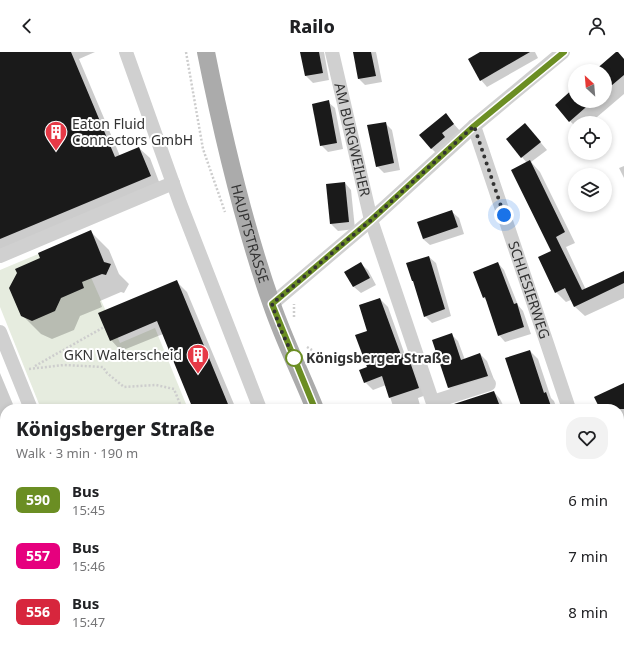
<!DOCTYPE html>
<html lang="en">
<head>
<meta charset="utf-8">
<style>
	body { margin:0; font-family:"Noto Sans",sans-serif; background:#f2f2f2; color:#202124; height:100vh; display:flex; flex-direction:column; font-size:15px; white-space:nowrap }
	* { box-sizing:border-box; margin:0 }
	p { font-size:13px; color:#757577 }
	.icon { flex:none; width:22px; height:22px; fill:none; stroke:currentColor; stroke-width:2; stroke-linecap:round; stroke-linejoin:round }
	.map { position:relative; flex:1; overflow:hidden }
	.side { position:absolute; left:0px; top:352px; width:624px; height:244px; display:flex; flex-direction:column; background:#fff; border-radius:16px 16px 0 0; box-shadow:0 2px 6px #0003 }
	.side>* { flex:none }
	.badge { padding:0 8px; border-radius:6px; font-size:14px; line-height:26px }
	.needle { width:26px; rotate:334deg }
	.buttons { position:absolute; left:568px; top:12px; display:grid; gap:8px }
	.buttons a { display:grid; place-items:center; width:44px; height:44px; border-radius:50%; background:#fff; box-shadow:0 2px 6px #0003; font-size:20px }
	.you { position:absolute; width:20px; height:20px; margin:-10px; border:3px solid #fff; border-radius:50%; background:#1a73e8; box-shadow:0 0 0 6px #1a73e833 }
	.map>.badge { position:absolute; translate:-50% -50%; box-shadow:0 0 0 2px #fff }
	.round { display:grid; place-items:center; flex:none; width:42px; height:42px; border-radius:16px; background:#f2f2f2 }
	.summary { display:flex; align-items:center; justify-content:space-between; height:68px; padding:0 16px }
	h1 { font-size:19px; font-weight:800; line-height:30px }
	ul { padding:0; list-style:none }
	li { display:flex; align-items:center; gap:12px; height:56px; padding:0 16px }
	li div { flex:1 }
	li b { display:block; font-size:15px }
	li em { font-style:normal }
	li .badge { min-width:44px; font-weight:700; text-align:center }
	header { display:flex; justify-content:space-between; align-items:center; height:52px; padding:0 16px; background:#fff; font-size:18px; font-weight:800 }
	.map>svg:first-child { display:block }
	.green { fill:#e6ecdf }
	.shadow { fill:#0003 }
	.building { fill:#1a1a1a }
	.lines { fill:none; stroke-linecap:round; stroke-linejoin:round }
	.path { stroke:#cdcdcd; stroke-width:2.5; stroke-dasharray:2 2; stroke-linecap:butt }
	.minor { stroke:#d0d0d0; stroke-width:14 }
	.major { stroke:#ababab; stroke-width:18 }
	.line-casing { stroke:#fff; stroke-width:9 }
	.line { stroke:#6b8e23; stroke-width:6 }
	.walk { stroke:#333; stroke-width:4; stroke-dasharray:0 7.2 }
	.stop-dot { fill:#fff; stroke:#6b8e23; stroke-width:2 }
	.labels { text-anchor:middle; stroke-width:4; stroke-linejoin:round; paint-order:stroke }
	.poi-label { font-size:14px; fill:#333; stroke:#fff; text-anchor:start }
	.street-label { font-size:14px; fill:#333; stroke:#fff }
	.stop-label { font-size:14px; font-weight:bold; fill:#333; stroke:#fff; text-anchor:start }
</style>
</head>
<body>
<header><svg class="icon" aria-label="back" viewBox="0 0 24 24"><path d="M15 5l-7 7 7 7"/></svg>Railo<svg class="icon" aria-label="person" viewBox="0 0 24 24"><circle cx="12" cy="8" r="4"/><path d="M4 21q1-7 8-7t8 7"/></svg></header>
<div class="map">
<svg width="624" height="596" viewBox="0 0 624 596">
	<rect width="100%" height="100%" fill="#fff"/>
	<path class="green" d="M74,187L120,291L155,276L188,357H41L0,255V218Z"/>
	<g class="shadow">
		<path d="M0,0H95L79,7L120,104L139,96L150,106L161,135L0,202Z"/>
		<path d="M301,0H324L329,28L313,31L306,24Z"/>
		<path d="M354,0H376L382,30L365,33L359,27Z"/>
		<path d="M482,0H535L538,6L487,35L481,28Z"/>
		<path d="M624,7V42L590,71H575V74L570,69L575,37V49H605V19H596Z"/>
		<path d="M328,50L335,56L343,97L328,100L321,93Z"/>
		<path d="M446,63L460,79L438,103L431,96Z"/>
		<path d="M385,71L392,78L400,118L384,121L377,114Z"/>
		<path d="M525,72L547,98L531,110L540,120L575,191L566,195L586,238L624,220V246L585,264L574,254L571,248L566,250L556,240L552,199L527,111L522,105Z"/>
		<path d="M624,114V126L619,116Z"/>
		<path d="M345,131L351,138L355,177L338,179L331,172Z"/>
		<path d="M452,160L459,166L464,182L430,193L423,187Z"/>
		<path d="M90,179L109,198L119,222L129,232L124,241L121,240L100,249L102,255L80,264L74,278L52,287L41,282L22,263L42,207Z"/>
		<path d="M429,205L436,211L451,264L432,271L425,264Z"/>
		<path d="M498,211L504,218L518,253L523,259L531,282L505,290L499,283L487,249L484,246Z"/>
		<path d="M361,212L368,218L376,233L361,241L354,235L346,221Z"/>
		<path d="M177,230L187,240L236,357H194L163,282L121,299L111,288Z"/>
		<path d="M380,247L388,255L405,303L414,310L426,343L418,346L421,357H394L386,333L373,338L365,330L368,316L369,279Z"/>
		<path d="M451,282L458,289L465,308L480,302L487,309L495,330L456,342L449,336Z"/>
		<path d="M530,299L538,307L551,346L554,349L557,357H523Z"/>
		<path d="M0,321L15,357H5V367L0,369Z"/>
		<path d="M624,332V375L619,377V357H601Z"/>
		<path d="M494,340L500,347L504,355L499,357H456L454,353Z"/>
		<path d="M5,393V409L0,399V395Z"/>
		<path d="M90,591H365L367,596H92Z"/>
		<path d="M484,591H515L517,596H487Z"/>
		<path d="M560,591H589L591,596H562Z"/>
	</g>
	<g class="building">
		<path d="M0,0H71L115,105L139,95L151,124L0,187Z"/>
		<path d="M300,0H319L323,21L305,24Z"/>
		<path d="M353,0H371L376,24L358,27Z"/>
		<path d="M480,0H530L480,29L468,7Z"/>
		<path d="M616,0H618L624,7V23L605,39V19H594Z"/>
		<path d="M575,35V49H593L569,70L555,53Z"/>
		<path d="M329,48L337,91L320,94L312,52Z"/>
		<path d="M446,61L454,72L442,81L445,85L431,97L419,83Z"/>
		<path d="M386,70L394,111L376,115L367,73Z"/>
		<path d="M525,71L541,90L521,106L506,87Z"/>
		<path d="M530,108L565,180L556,185L582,238L624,219V231L574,255L565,236L555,241L538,205L551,199L511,118Z"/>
		<path d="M345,130L349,170L330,172L326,132Z"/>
		<path d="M452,158L458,175L423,187L417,170Z"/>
		<path d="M91,178L104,210L111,212L106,223L102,222L82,230L84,236L61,246L55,259L32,269L21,264L9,236L17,221L15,217L40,206L38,201Z"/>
		<path d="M429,204L445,257L424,265L413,229H412L406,211Z"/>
		<path d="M361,210L370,226L353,235L344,220Z"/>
		<path d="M498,210L514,252L517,251L524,275L498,284L485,245L483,246L473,220Z"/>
		<path d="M177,228L230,357H193L157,269L110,289L98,261Z"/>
		<path d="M380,246L401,303L407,301L419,336L389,346L382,324L364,331L359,318L367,315L355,283L367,279L359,253Z"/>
		<path d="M452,281L461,308L480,301L488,324L448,336L432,288Z"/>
		<path d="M530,298L544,341L546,340L552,357H522L505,306Z"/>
		<path d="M624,331V357H600L594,345Z"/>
		<path d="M494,339L501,357H456L454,352Z"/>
	</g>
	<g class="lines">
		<g class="path">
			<path d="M186,0L203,97L225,160"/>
			<path d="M294,265V252"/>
			<path d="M307,295L312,298"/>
			<path d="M35,314L104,275"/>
			<path d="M29,317L64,313L103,315L107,321L124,335L156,333L174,337L182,357"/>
		</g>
		<g class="minor">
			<path d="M126,0L180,151L260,357"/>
			<path id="s1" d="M332,0L371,168L435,357"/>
			<path id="s2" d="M474,74L569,357"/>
			<path d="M0,204L173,131"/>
			<path d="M272,252L371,168L474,74L563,0"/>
			<path d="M0,280L31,357"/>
			<path d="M433,350L489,332"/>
			<path d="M0,379L5,376"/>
			<path d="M619,392L624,390"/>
			<path d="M619,500L624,515"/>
			<path d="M0,540L5,543"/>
			<path d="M60,591L62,596"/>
			<path d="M530,591L532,596"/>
		</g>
		<g class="major">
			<path id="s3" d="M206,0C223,85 243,171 272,253C284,288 301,322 315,357"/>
			<path d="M424,591L426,596"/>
		</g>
	</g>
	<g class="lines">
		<g class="line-casing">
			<path id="line" d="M315,357L272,252L371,168L474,74L564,0"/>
		</g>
		<use href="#line" class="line"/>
		<path class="walk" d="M294,306L280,276L272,252L371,168L474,74L504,163"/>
	</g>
	<defs>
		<g id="building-pin" transform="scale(1.15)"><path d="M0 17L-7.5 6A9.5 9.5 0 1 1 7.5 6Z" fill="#e63946" stroke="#fff"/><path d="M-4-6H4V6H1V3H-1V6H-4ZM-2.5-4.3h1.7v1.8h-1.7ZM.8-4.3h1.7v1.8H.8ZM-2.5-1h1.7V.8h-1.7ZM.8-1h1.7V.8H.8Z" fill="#fff"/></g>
	</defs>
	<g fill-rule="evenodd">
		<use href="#building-pin" x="56" y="80"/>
		<use href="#building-pin" x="198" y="303"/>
	</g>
	<circle class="stop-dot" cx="294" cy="306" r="8"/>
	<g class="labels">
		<g class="poi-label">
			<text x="72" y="77">Eaton Fluid<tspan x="72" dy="16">Connectors GmbH</tspan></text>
			<text x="182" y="308" text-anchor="end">GKN Walterscheid</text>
		</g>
		<g class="street-label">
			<text dy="5" stroke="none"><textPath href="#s1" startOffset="90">AM BURGWEIHER</textPath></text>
			<text dy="5" stroke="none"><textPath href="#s3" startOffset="187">HAUPTSTRASSE</textPath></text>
			<text dy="5" stroke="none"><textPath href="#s2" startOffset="173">SCHLESIERWEG</textPath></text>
		</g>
		<g class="stop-label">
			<text x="306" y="311">Königsberger Straße</text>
		</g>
	</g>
</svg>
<div class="buttons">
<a><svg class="needle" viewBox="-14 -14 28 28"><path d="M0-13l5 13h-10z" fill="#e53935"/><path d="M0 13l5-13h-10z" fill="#757577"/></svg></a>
<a><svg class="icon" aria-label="locate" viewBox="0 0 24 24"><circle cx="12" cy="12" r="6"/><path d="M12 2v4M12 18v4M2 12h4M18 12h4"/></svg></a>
<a><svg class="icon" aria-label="layers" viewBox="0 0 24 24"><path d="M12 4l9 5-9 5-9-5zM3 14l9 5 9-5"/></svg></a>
</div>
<div class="you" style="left:504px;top:163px"></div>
<section class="side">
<div class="summary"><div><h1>Königsberger Straße</h1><p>Walk · 3 min · 190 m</p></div><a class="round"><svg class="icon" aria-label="heart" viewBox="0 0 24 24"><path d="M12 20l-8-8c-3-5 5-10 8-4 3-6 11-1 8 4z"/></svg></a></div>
<ul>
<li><span class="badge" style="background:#6b8e23;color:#fff">590</span><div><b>Bus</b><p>15:45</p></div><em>6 min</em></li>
<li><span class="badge" style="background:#e6007e;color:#fff">557</span><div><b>Bus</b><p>15:46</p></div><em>7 min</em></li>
<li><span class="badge" style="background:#d7263d;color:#fff">556</span><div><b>Bus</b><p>15:47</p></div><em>8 min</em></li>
</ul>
</section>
</div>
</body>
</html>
